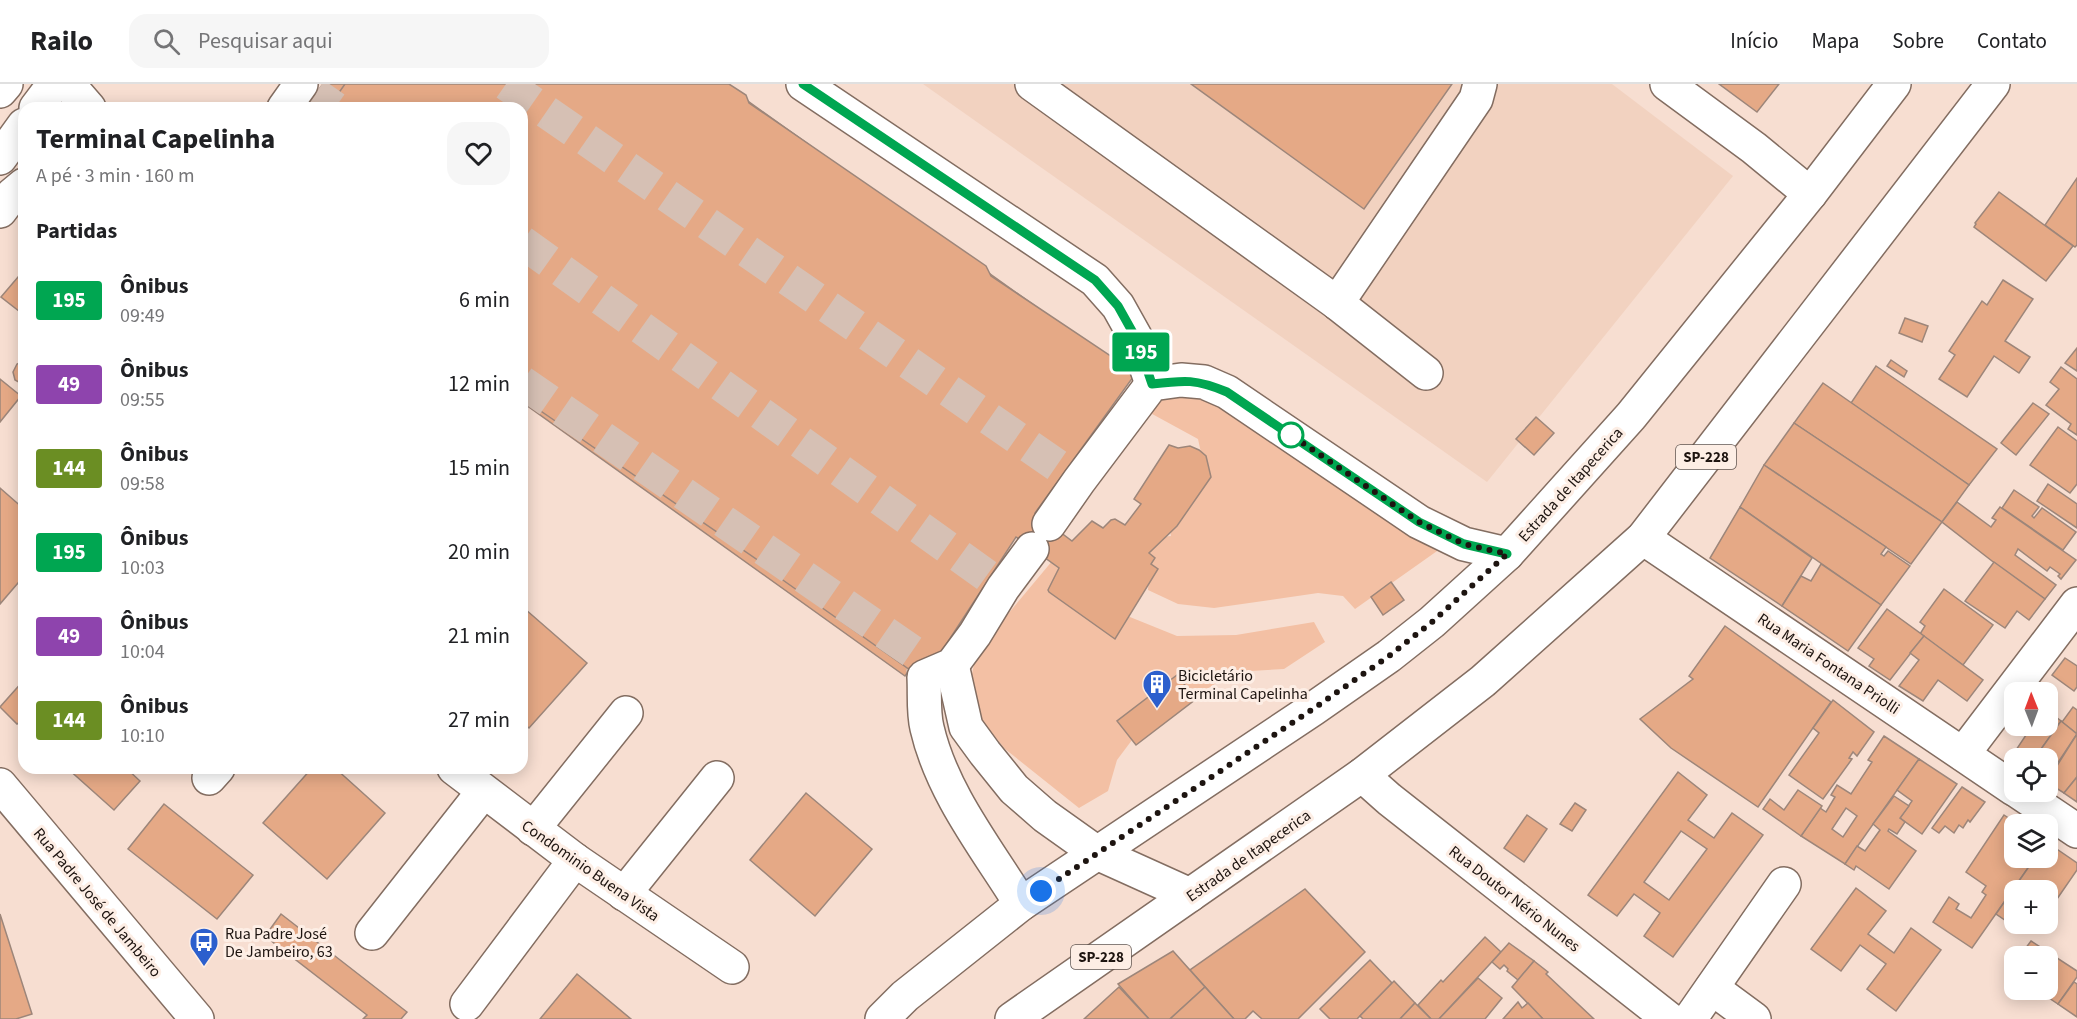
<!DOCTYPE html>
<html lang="pt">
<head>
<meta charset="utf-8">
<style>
	body { margin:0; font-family:"Source Sans 3",sans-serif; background:#f6f6f6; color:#202124; height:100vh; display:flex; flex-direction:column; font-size:22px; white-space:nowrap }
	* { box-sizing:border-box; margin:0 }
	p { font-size:20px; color:#757577 }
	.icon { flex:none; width:33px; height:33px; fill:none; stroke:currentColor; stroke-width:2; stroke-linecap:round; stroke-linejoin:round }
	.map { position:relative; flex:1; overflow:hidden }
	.panel { position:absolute; left:18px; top:18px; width:510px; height:672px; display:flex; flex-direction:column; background:#fff; border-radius:18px; box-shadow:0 3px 15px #0003 }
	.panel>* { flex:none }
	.badge { padding:0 12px; border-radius:4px; font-size:21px; line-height:39px }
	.needle { width:39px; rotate:359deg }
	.buttons { position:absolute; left:2004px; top:598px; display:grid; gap:12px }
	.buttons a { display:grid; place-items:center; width:54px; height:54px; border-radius:12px; background:#fff; box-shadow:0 3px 15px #0003; font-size:30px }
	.you { position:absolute; width:30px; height:30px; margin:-15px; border:4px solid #fff; border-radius:50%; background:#1a73e8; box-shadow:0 0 0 9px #1a73e833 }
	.map>.badge { position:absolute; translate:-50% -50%; box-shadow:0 0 0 3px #fff }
	h2 { padding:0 18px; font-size:22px; line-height:54px }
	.round { display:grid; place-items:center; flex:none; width:63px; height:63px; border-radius:18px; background:#f6f6f6 }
	.head { display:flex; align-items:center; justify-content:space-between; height:102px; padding:0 18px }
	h1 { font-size:28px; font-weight:700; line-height:45px }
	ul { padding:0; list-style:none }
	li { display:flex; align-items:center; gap:18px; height:84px; padding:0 18px }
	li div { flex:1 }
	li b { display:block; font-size:22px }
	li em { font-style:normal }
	li .badge { min-width:66px; font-weight:700; text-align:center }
	header { display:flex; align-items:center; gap:36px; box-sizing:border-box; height:84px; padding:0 30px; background:#fff; border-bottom:2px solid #e0e0e0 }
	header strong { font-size:28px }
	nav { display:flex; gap:33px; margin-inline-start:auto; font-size:21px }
	.search { width:420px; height:54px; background:#f6f6f6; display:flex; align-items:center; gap:15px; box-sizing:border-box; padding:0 21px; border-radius:18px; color:#757577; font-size:22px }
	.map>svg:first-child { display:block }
	.built { fill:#f2d2c0 }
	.green { fill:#f3c0a4 }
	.building { fill:#e5a986; stroke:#9d867a; stroke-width:1.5; fill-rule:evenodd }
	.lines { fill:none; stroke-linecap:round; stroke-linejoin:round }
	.minor-tunnel { stroke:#d6c0b4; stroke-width:33; stroke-dasharray:33 16; stroke-linecap:butt }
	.minor-casing { stroke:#836d61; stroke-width:36 }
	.major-casing { stroke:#836d61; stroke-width:36 }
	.minor { stroke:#fff; stroke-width:33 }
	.major { stroke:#fff; stroke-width:33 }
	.line-casing { stroke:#fff; stroke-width:14 }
	.line { stroke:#00a651; stroke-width:9 }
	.walk { stroke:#1d1410; stroke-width:6; stroke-dasharray:0 10.8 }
	.stop-dot { fill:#fff; stroke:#00a651; stroke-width:3 }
	.labels { text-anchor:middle; stroke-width:6; stroke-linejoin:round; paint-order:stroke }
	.shield { fill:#fdeee5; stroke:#605550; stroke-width:1.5 }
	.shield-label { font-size:15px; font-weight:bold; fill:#1d1410 }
	.street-label { font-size:16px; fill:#1d1410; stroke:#fdeee5 }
	.poi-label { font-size:16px; fill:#1d1410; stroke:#fdeee5; text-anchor:start }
</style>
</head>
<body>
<header>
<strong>Railo</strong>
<div class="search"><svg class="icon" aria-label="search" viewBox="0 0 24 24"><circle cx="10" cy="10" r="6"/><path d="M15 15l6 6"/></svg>Pesquisar aqui</div>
<nav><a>Início</a><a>Mapa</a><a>Sobre</a><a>Contato</a></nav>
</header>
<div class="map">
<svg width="2077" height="935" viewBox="0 0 2077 935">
	<rect width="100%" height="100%" fill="#f7ded1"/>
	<path class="built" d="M923,0H1612L1733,92L1487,398Z"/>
	<g class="green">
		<path d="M1172,307H1201L1447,460L1355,525L1343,512L1318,509L1214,524L1178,520L1148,506L1151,454L1171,452L1167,428L1203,378L1198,355L1143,325Z"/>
		<path d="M1053,476L1125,531L1177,552L1236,551L1314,538L1325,558L1284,585L1233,588L1135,652L1117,676L1108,707L1079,724L1005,665L976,629L970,599L977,567Z"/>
	</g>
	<g class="building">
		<path d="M323,0H724L1126,287L905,592L522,318V24H305Z"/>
		<path d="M345,0H729L746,11L749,19L986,182L991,192L1136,289L1035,429L1072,457L1092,437L1103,444L1111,436L1115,435L1125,441L1141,420L1134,415L1169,361L1178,364L1190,362L1199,366L1206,372L1211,393L1177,442L1149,469L1155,474L1151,480L1158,485L1115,555L1049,508L1048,506L1059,484L1016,453L925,593H920L780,494L765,481L532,321L522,311V24H328Z"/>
		<path d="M1191,0H1452L1364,125Z"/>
		<path d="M1719,0H1779L1757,28Z"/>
		<path d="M2077,94V161L2075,163L2045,141Z"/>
		<path d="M1999,108L2073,162L2046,197L1974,143L1976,140L1975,139Z"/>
		<path d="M24,186V231L1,213Z"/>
		<path d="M2003,196L2033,215L2005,257L2030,273L2019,289L1994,272L1967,313L1939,295L1955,271L1949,267L1982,217L1987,221Z"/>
		<path d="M1905,234L1928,242L1922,258L1899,249Z"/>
		<path d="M2077,264V287L2065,279Z"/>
		<path d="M1891,276L1907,287L1904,293L1887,282Z"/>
		<path d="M24,277V301L15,296L13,288L17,280Z"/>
		<path d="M1876,282L1997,365L1969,401L1851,319Z"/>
		<path d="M2061,283L2077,295V351L2068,345L2071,340L2046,321L2059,305L2050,298Z"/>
		<path d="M0,295L21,312L0,338Z"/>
		<path d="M1823,299L1969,401L1942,438L1794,339Z"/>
		<path d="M2033,319L2049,330L2016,371L2001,359Z"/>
		<path d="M1536,333L1554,349L1534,371L1516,355Z"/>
		<path d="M1794,339L1942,438L1911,480L1764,381Z"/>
		<path d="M2058,343L2077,357V400L2070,409L2030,381Z"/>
		<path d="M1764,381L1886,463L1881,470L1884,472L1888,467L1910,482L1881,521L1740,423Z"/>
		<path d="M2048,400L2077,420V444L2037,417Z"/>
		<path d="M0,404L24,425V492L0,520Z"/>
		<path d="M2014,406L2039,423L2032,432L2034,434L2042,424L2076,448L2063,466L2002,424Z"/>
		<path d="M1957,418L1991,443L1996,436L1992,434L2000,423L2076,476L2061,495L2058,492L2060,490L2050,483L2047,487L2018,465L2015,471L2056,501L2045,515L2001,484L1942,438Z"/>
		<path d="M1740,423L1812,474L1782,522L1710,474Z"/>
		<path d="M1994,478L2045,515L2029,536L2017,527L2005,544L1965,517Z"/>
		<path d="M1821,480L1881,521L1848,567L1782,522L1801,492L1811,497Z"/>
		<path d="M1391,498L1404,516L1383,531L1371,513Z"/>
		<path d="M1944,505L1993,541L1963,581L1920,550L1925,542L1920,538Z"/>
		<path d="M525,525L587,579L529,644L522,638V528Z"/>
		<path d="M1887,525L1924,552L1890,596L1869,582L1874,575L1858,564Z"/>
		<path d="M1725,542L1831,618L1758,723L1671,664L1640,635L1693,595L1689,592Z"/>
		<path d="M1924,552L1983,596L1967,617L1938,596L1923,617L1899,602L1919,576L1910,569Z"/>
		<path d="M2065,574L2077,582V603L2074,607L2052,591Z"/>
		<path d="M1177,591L1196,615L1136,661L1117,637Z"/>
		<path d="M24,596V636L17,640L0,623Z"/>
		<path d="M1833,616L1874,648L1857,672L1853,668L1849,674L1852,675L1823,715L1789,691L1819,649L1813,644Z"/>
		<path d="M2073,623L2077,626V650L2062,638Z"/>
		<path d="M2048,627L2061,637L2034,675H2024L2026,673L2016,666L2032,642H2048Z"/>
		<path d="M2061,637L2077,650L2051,689L2048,687V675H2034Z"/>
		<path d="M2077,650V693L2064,709L2048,699V696Z"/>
		<path d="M1884,652L1919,675L1845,780L1801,752L1820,724L1826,728L1835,713L1831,711L1837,701L1851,710L1872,678L1868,676ZM1846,724L1857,732L1843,753L1832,745Z"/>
		<path d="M1919,675L1957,700L1922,750L1900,734L1912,717L1897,706Z"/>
		<path d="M67,684H126L140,697L114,726Z"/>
		<path d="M312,684H335L385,729L327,795L263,739Z"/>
		<path d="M1678,688L1707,711L1688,736L1714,754L1732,729L1763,751L1673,873L1644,852L1660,829L1634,810L1617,832L1588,811ZM1681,747L1707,765L1669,816L1644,798Z"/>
		<path d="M2077,693V718L2064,709Z"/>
		<path d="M1962,703L1985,718L1970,738L1968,736L1963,744L1959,741L1954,749L1945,742L1939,749L1932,744Z"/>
		<path d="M1798,706L1822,722L1801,752L1763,725L1770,715L1784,726Z"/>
		<path d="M806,709L872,765L815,832L750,776Z"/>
		<path d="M1894,712L1909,722L1900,734L1905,738L1897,750L1889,745L1888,747L1916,767L1889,805L1856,782L1854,786L1845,780L1857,762L1865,767L1880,746L1873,740Z"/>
		<path d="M1575,719L1586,726L1572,747L1560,740Z"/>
		<path d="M164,720L253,791L217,835L128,765Z"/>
		<path d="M1527,731L1547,745L1524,778L1504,764Z"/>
		<path d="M2004,731L2019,741H2014L2013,758L2014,774H2035L1972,864L1933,838L1949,813L1959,820L1956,825L1971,834L1986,811L1982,808L1986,802L1966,788Z"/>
		<path d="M2048,759L2077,779V786L2048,828V807H2014V840H2027L2021,847L1996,830L2035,774H2048Z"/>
		<path d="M1856,804L1886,827L1868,850L1894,869L1911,844L1941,866L1896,927L1867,905L1886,880L1860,861L1841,887L1811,865Z"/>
		<path d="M1305,805L1365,868L1298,935H1262L1253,927L1245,935H1234L1190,886Z"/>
		<path d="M0,830L32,930L16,935H0Z"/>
		<path d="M281,830L407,928L401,935H363L367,931L265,852Z"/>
		<path d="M1485,853L1501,868L1439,935H1431L1418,921L1441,896L1443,898Z"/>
		<path d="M2031,857L2077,887V893L2058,920L2037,906H2048V873H2019Z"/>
		<path d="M1509,859L1534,877L1518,896L1507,887L1508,885L1504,881L1500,885L1492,878Z"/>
		<path d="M1173,867L1205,903L1170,935H1149L1118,900Z"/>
		<path d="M1370,876L1392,899L1357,935H1330L1320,925Z"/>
		<path d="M1534,877L1548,888L1546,890L1594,935H1543L1512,903Z"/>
		<path d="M577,890L631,935H540Z"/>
		<path d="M1478,894L1502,914L1485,935H1439Z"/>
		<path d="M1394,897L1415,919L1400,935H1363L1360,932Z"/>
		<path d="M2074,898L2077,900V933L2058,920Z"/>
		<path d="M1119,903L1149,935H1084Z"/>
		<path d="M1205,903L1234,935H1170Z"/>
		<path d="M1518,918L1522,924L1528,919L1543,935H1503Z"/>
		<path d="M1415,919L1431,935H1400Z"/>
	</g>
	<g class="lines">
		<g class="minor-tunnel">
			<path d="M506,0L1065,387"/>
			<path d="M315,10L335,24"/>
			<path d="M522,158L990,494"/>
			<path d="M522,298L913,568C921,575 923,583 924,593"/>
		</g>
		<g class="minor-casing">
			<g id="minor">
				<path d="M68,0L89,24"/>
				<path d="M803,0L1095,196L1118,222L1137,256L1152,300"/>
				<path d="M1032,0L1337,219L1426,289"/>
				<path d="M1667,0L1754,64L1810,110"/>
				<path d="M284,24L301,0"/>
				<path d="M0,127L12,111L24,101"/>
				<path d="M1337,219L1476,15L1480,0"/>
				<path d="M1049,440L1079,397L1152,300L1181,296L1204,298L1227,308L1419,438L1464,460L1507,470"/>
				<path d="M1643,454L2014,705"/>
				<path d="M952,581L966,643L985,669L1014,705L1045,732L1097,769L1190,811"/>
				<path d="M1963,670L2077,520"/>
				<path d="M454,684L575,776L732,883"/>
				<path d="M1362,691L1389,715L1669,935"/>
				<path d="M209,694L218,684"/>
				<path d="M2019,708L2077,747"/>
				<path d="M533,745L626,629"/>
				<path d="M624,810L717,694"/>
				<path d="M1021,820C987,765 942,709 927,644C923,628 925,610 924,593L952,581L975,550L1003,504L1032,465"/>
				<path d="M372,849L483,708"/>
				<path d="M1712,904L1754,935"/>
				<path d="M467,920L575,776"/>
				<path d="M1690,935L1784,800"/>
			</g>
		</g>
		<g class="major-casing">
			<g id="major">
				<path d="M0,7L6,0"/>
				<path d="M36,24L54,0"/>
				<path d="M0,74L24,41"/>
				<path d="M0,701L197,935"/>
				<path d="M882,935L905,912L1021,820L1313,625L1389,572L1432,538L1507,470L1631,332L1810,110L1894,0"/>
				<path d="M1012,935L1362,691L1483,597L1643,454L1993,0"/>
			</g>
		</g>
		<use href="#minor" class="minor"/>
		<use href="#major" class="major"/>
	</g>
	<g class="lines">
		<g class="line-casing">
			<path id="line" d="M803,0L1095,196L1118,222L1137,256L1152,300C1185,296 1196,295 1227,308L1419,438L1464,460L1507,470"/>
		</g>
		<use href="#line" class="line"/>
		<path class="walk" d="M1041,807L1313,625L1389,572L1432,538L1507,470L1464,460L1419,438L1285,347L1291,351"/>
	</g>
	<defs>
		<g id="building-pin" transform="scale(1.5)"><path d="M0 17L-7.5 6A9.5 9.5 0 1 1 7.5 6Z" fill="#2c5fcd" stroke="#fdeee5"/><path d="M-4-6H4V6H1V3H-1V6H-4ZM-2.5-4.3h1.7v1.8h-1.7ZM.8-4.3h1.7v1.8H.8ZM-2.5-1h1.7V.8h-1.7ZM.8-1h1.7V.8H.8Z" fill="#fff"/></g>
		<g id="bus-pin" transform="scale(1.5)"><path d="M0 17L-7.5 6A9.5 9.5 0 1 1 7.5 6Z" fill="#2c5fcd" stroke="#fdeee5"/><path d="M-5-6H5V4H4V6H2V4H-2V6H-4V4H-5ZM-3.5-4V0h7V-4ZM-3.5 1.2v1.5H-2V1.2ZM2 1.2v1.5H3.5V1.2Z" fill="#fff"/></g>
	</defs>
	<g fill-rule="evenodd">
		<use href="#building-pin" x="1157" y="600"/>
		<use href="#bus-pin" x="204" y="858"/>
	</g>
	<circle class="stop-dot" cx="1291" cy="351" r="12"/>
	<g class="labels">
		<g class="shield">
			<rect x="1676" y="361" width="60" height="24" rx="4.5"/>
			<rect x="1071" y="861" width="60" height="24" rx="4.5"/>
		</g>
		<g class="shield-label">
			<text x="1706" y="378">SP-228</text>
			<text x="1101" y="878">SP-228</text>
		</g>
		<g class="street-label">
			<text transform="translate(1570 400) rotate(-48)" y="6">Estrada de Itapecerica</text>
			<text transform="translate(1829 579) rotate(34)" y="6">Rua Maria Fontana Priolli</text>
			<text transform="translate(1248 771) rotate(-35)" y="6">Estrada de Itapecerica</text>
			<text transform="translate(591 786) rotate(35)" y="6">Condominio Buena Vista</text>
			<text transform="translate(1515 814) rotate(38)" y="6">Rua Doutor Nério Nunes</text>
			<text transform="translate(98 818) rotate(50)" y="6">Rua Padre José de Jambeiro</text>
		</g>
		<g class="poi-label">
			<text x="1178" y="597">Bicicletário<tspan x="1178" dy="18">Terminal Capelinha</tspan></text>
			<text x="225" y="855">Rua Padre José<tspan x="225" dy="18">De Jambeiro, 63</tspan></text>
		</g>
	</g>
</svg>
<div class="buttons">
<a><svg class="needle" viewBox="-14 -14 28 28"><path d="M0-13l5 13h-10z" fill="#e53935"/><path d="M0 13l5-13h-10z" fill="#757577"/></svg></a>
<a><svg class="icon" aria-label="locate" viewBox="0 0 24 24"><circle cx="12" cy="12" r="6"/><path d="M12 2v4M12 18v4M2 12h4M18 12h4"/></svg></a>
<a><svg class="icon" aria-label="layers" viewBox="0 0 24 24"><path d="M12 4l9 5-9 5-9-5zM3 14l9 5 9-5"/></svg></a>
<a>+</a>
<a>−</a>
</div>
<div class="you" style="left:1041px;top:807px"></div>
<b class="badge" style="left:1141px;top:268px;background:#00a651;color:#fff">195</b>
<section class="panel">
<div class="head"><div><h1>Terminal Capelinha</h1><p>A pé · 3 min · 160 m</p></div><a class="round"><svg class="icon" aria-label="heart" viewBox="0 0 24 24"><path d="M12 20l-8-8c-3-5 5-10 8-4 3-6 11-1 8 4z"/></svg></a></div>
<h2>Partidas</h2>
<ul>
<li><span class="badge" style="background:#00a651;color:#fff">195</span><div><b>Ônibus</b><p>09:49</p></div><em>6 min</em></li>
<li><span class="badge" style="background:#8e44ad;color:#fff">49</span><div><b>Ônibus</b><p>09:55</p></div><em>12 min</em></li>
<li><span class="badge" style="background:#6b8e23;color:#fff">144</span><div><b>Ônibus</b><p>09:58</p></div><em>15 min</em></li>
<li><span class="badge" style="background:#00a651;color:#fff">195</span><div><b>Ônibus</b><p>10:03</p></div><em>20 min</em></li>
<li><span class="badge" style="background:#8e44ad;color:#fff">49</span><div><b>Ônibus</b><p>10:04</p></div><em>21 min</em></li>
<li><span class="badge" style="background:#6b8e23;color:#fff">144</span><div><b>Ônibus</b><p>10:10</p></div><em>27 min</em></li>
</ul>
</section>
</div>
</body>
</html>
